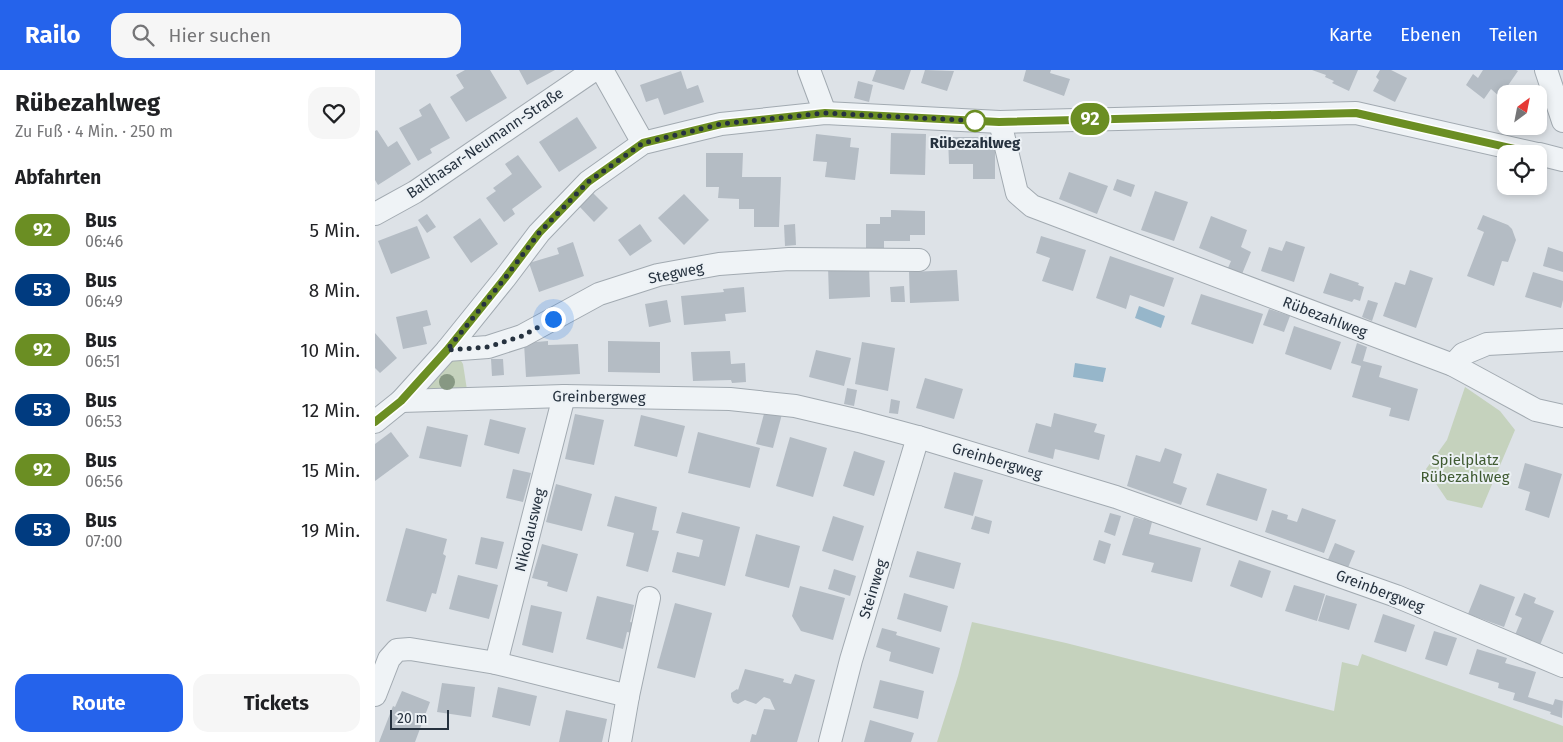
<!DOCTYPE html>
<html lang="de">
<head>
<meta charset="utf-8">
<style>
	body { margin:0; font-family:"Fira Sans",sans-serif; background:#f6f6f6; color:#202124; height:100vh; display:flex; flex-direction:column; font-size:19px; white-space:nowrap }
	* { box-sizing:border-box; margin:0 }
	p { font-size:16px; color:#757577 }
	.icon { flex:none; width:28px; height:28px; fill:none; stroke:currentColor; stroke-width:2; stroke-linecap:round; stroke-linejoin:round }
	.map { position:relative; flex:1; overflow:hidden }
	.drawer { display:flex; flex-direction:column; background:#fff; width:375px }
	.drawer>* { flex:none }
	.badge { padding:0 10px; border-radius:16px; font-size:18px; line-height:32px }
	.needle { width:32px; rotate:32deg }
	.buttons { position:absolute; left:1122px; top:15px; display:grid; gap:10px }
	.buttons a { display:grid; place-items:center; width:50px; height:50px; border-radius:10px; background:#fff; box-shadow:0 2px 8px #0003; font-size:25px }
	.scale { position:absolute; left:15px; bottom:12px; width:59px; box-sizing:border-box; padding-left:5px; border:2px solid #26323f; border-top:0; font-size:14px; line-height:18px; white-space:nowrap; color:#26323f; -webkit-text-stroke:4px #ecf1f5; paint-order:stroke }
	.you { position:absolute; width:25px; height:25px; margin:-12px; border:4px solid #fff; border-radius:50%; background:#1a73e8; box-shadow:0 0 0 8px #1a73e833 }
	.map>.badge { position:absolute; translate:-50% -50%; box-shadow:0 0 0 2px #fff }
	h2 { padding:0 15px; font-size:19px; line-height:45px }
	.round { display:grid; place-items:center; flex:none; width:52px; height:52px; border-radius:15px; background:#f6f6f6 }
	.headline { display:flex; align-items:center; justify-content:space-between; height:85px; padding:0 15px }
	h1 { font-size:24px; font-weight:700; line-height:38px }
	.action { display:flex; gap:10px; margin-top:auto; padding:10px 15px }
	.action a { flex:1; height:58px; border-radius:15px; background:#2563eb; color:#fff; font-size:20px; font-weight:700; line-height:58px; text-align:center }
	.action a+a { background:#f6f6f6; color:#202124 }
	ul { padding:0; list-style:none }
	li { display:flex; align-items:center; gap:15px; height:60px; padding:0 15px }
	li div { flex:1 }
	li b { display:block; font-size:19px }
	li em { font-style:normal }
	li .badge { min-width:55px; font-weight:700; text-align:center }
	header { display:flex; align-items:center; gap:30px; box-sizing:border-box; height:70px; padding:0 25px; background:#2563eb; color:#fff }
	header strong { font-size:24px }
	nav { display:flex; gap:28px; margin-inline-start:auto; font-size:18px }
	.search { width:350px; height:45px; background:#f6f6f6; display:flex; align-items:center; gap:12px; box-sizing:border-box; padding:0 18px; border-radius:15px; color:#757577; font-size:19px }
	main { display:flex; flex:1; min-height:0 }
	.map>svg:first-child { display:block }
	.green { fill:#c5d2bd }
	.water { fill:#96b6ca }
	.building { fill:#b4bcc4 }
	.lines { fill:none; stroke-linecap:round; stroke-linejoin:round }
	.minor-casing { stroke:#a2aab1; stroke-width:24 }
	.minor { stroke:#eff3f6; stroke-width:22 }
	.tree { fill:#879883 }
	.line-casing { stroke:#fff; stroke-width:11 }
	.line { stroke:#6b8e23; stroke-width:8 }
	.walk { stroke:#26323f; stroke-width:5; stroke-dasharray:0 9 }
	.stop-dot { fill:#fff; stroke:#6b8e23; stroke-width:2.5 }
	.labels { text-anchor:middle; stroke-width:4; stroke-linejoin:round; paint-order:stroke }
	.street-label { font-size:15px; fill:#26323f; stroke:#ecf1f5 }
	.stop-label { font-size:15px; font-weight:bold; fill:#26323f; stroke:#ecf1f5 }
	.park-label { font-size:15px; fill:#405b32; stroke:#ecf1f5 }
</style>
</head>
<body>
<header>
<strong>Railo</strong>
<div class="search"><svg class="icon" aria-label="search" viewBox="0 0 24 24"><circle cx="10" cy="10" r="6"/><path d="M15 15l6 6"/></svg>Hier suchen</div>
<nav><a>Karte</a><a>Ebenen</a><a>Teilen</a></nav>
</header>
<main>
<section class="drawer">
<div class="headline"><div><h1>Rübezahlweg</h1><p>Zu Fuß · 4 Min. · 250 m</p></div><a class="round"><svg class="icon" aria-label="heart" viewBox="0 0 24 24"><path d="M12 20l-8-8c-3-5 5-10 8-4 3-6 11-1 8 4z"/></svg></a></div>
<h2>Abfahrten</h2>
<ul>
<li><span class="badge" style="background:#6b8e23;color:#fff">92</span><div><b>Bus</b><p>06:46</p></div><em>5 Min.</em></li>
<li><span class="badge" style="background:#003b80;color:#fff">53</span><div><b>Bus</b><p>06:49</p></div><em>8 Min.</em></li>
<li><span class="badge" style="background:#6b8e23;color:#fff">92</span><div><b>Bus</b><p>06:51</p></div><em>10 Min.</em></li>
<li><span class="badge" style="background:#003b80;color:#fff">53</span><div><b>Bus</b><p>06:53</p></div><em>12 Min.</em></li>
<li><span class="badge" style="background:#6b8e23;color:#fff">92</span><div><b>Bus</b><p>06:56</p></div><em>15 Min.</em></li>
<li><span class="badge" style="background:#003b80;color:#fff">53</span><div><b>Bus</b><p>07:00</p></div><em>19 Min.</em></li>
</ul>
<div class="action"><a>Route</a><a>Tickets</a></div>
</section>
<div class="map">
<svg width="1188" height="672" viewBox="0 0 1188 672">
	<rect width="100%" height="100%" fill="#dde2e7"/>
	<g class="green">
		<path d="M83,286L88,294L92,320L50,321L69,289Z"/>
		<path d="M1090,317L1125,341L1140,360L1107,438L1072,430L1051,399L1072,370Z"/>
		<path d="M597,552L691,573L959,641L967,592L983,596L987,584L1188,656V672H562L583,606Z"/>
	</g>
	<g class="water">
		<path d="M764,236L790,246L786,258L760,248Z"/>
		<path d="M700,293L731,298L728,312L698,307Z"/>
	</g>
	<g class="building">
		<path d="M90,0H115L132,28L91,52L75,27L89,18L81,5Z"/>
		<path d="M144,0H180L152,15Z"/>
		<path d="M501,0H536L529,20L497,11Z"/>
		<path d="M550,0L579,1L572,21L546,13Z"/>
		<path d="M651,0H676L675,3L695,9L689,26L648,11Z"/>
		<path d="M937,0H983L974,21L957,13L959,11L950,7L951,5Z"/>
		<path d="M1005,0H1016L1032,8L1020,32L998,21L1004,10L1001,7Z"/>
		<path d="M1108,0H1141L1143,1L1125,27L1116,19L1109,29L1091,15L1098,4L1103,8Z"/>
		<path d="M306,1L312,19L323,15L329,32L289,45L283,28L271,32L265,15Z"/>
		<path d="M483,11L498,15L494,32L479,28Z"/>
		<path d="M55,33L75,68L55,79L57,83L43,91L24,58L47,46L44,40Z"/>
		<path d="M202,47L222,78L184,102L164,72Z"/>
		<path d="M2,60L13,77L22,71L36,94L3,115L0,110V61Z"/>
		<path d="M516,63L551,64L550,105L515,104Z"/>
		<path d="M441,64L476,68L475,77L484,78L480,110L450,107L452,92L438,91Z"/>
		<path d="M573,67H620V109H598V94H574Z"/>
		<path d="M331,83H368L367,107H406L404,157H379V139H364V129L343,128L344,117H331Z"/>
		<path d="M143,85L167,117L137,139L140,144L129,152L111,128L121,121L118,118L137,104L130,94Z"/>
		<path d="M694,102L733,116L722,144L684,129Z"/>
		<path d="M742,109L760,115L756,127L738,120Z"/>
		<path d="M780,121L813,132L799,171L766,160Z"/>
		<path d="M218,123L233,138L219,152L204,136Z"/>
		<path d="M309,124L334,150L309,175L283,148Z"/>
		<path d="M516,140L550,141V165H535V171H509V183H491V154H505V147H516Z"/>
		<path d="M52,144L61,157L52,163L43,150Z"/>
		<path d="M1108,145L1133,155L1137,159L1141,170L1133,192L1127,191L1119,216L1092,206L1109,162L1102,159Z"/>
		<path d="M836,146L872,160L866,177L876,182L867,204L853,198L856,191L824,178Z"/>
		<path d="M105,148L123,174L96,193L78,167Z"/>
		<path d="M265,154L277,171L255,186L243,170Z"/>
		<path d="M420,154L421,175L410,176L409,155Z"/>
		<path d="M42,156L55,188L16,204L3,171Z"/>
		<path d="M666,166L711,180L698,221L667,211L675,188L661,183Z"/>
		<path d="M911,171L930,177L919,212L886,201L894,177L907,181Z"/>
		<path d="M198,172L209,206L164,222L154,193L184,184L182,178Z"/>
		<path d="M1173,177L1188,182V202L1168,196Z"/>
		<path d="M735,186L799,208L789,237L755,225L751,239L721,228Z"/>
		<path d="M494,195L495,227L454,229L453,197Z"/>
		<path d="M582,200L584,231L535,233L534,202Z"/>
		<path d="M1035,200L1058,208L1041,258L1008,246L1020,212L1030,215Z"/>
		<path d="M1158,202L1188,211V230L1186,238L1150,227Z"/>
		<path d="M955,203L984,213L983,215L989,217L985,231L979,229L977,232L948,223Z"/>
		<path d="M529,216L530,232H516L515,217Z"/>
		<path d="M369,217L371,242L350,244L351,251L309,255L306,226L349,222L348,219Z"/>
		<path d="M826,224L888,244L878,274L816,254Z"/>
		<path d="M292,230L296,252L274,257L270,234Z"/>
		<path d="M993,230L1003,233L997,251L987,247Z"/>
		<path d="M894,239L915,246L909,262L888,255Z"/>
		<path d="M52,240L56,255L48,257L52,274L28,279L21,247Z"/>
		<path d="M919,256L966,272L956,300L910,284Z"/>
		<path d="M0,263L22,288L5,303L0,298Z"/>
		<path d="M173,271V275L203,274L205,304L151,307L149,273Z"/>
		<path d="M233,271L285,272V303L233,302Z"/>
		<path d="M487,272L520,278L513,321L480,314Z"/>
		<path d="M982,273L992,277L988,291L1007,296L1004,307L1043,319L1034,351L1014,346L1016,338L977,327L986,296L976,293Z"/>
		<path d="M441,280L476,288L469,316L434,307Z"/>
		<path d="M355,281L356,294L370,293L371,312L357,313L356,310L318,311L316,282Z"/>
		<path d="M116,289H128L129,305L117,306Z"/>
		<path d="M550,308L588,319L579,349L541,338Z"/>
		<path d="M472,318L482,320L479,336L469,334Z"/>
		<path d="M516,329L525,331L523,344L514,343Z"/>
		<path d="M390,340L407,344L398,378L381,374Z"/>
		<path d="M679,343L722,354L719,362L730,365L724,390L680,379L678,389L653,382L661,353L676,357Z"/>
		<path d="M200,344L229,350L219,395L190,389Z"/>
		<path d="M266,345L310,356L302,387L259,376Z"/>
		<path d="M115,349L151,358L144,384L109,375Z"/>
		<path d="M52,356L93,365L86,397L44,388Z"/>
		<path d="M16,362L34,386L0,411V374Z"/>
		<path d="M323,362L385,378L375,418L313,403Z"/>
		<path d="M415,367L452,378L438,427L401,416Z"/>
		<path d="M790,378L807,384L798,413L812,418L806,435L752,416L761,385L785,392Z"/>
		<path d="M479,381L510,391L499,426L468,416Z"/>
		<path d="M1150,393L1187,404L1174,448L1150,440L1155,422L1143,418Z"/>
		<path d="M138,399L156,403L148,432L131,428Z"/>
		<path d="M579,402L608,410L598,446L569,438Z"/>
		<path d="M842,403L892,419L882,451L831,435Z"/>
		<path d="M181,414L217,424L207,461L171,452Z"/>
		<path d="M240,426L282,437L277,460L284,461L273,502L251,496L259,463L232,456Z"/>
		<path d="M927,438L961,450L949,483L890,462L897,440L913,445L912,449L922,452Z"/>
		<path d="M307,442L365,457L350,516L297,502L302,482L324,487L328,470L301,463Z"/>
		<path d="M735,443L746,446L740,466L729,462Z"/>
		<path d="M458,446L489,456L478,491L447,481Z"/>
		<path d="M600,446L617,451L614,464L596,459Z"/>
		<path d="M759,447L777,452L774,464L826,478L817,512L776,502L779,493L747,485Z"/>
		<path d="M31,458L72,469L68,484L71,486L61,524L57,523L51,542L11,531Z"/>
		<path d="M381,464L425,476L414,518L370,506Z"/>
		<path d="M106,467L129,472L122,499L100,494Z"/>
		<path d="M724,470L736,474L730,494L718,490Z"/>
		<path d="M960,473L980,481L972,500L952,492Z"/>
		<path d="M167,474L203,484L192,522L172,516L173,512L157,508Z"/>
		<path d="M542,481L586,493L579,519L534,507Z"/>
		<path d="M864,490L896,501L887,528L855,516Z"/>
		<path d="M459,499L481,506L475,526L453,519Z"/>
		<path d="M83,505L123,515L114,549L74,539Z"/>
		<path d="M1105,514L1140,527L1129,557L1093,544Z"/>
		<path d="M919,515L950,524L942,551L910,541Z"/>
		<path d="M425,516L470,528L458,570L426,561L417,546Z"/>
		<path d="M529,523L573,536L566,562L522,549Z"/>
		<path d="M1149,523L1161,528L1159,533L1179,541L1165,575L1140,565L1147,548L1140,545Z"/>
		<path d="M951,525L982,534L974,560L943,551Z"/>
		<path d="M222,526L259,535L255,552L259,553L257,563L252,562L248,579L211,569Z"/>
		<path d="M300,533L337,543L320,608L282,598Z"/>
		<path d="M156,535L187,542L178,583L147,575Z"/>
		<path d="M1008,544L1040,555L1031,582L999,572Z"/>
		<path d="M507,558L522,562L521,565L565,578L558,604L514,591L516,582L501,577Z"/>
		<path d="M1059,561L1082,568L1072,596L1050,589Z"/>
		<path d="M1102,579L1132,588L1130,593L1161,602L1153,627L1178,635L1180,629L1188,631L1187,648L1175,644L1176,642L1138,630L1140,623L1123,618L1124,613L1094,604Z"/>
		<path d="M370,599L409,609L408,612L416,614L420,604L440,610L422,672H375L377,664L381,665L389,639L400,640L395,629L389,627L381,634L370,630L363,634L358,632L356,627V623L362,619L363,620Z"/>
		<path d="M505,610L549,621L543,649L498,638Z"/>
		<path d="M67,613L100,617L96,647L62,642Z"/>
		<path d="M123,617L162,626L155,656L117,647Z"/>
		<path d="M27,621L55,632L40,672H4L18,636L20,637Z"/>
		<path d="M191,640L232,649L227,672H184Z"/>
		<path d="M495,650L539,663L536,672H489Z"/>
	</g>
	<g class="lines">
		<g class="minor-casing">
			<g id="minor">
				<path d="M227,0L268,73"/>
				<path d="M434,0L450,43"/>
				<path d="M1171,0L1188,51"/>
				<path d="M625,52L642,123L657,136L1078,295L1161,340L1188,346"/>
				<path d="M1164,84L1188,90"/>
				<path d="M0,144L40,122L219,0"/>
				<path d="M72,280L113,277L147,266L224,224L283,205L344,194L414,189L544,190"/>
				<path d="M1078,295L1088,284L1112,274L1188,270"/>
				<path d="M26,331L189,326L355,329L420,336L484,351L543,367L741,427L1021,526L1188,596"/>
				<path d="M0,352L26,331L72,280L130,208L164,163L213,112L268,73L346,54L450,43L625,52L981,43L1162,84"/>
				<path d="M121,593L253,626L274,528"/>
				<path d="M0,625L14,589L22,580L35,579L121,593L189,326"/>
				<path d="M245,672L253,626"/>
				<path d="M455,672L476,590L543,367"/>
			</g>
		</g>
		<use href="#minor" class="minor"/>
	</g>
	<circle class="tree" cx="72" cy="312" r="8"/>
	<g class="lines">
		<g class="line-casing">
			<path id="line" d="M0,352L26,331L72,280L130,208L164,163L213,112L268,73L346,54L450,43L624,52L981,43L1162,84"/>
		</g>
		<use href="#line" class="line"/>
		<path class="walk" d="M178,249L147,266L113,277L72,280L130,208L164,163L213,112L268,73L346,54L450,43L605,51H600"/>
	</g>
	<circle class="stop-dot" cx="600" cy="51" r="10"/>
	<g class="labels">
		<g class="street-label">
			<text transform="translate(110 73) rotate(-34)" y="5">Balthasar-Neumann-Straße</text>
			<text transform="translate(301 203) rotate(-12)" y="5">Stegweg</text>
			<text transform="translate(950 247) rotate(21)" y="5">Rübezahlweg</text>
			<text transform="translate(224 327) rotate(1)" y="5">Greinbergweg</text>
			<text transform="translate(622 391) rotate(17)" y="5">Greinbergweg</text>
			<text transform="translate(155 460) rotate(-76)" y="5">Nikolausweg</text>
			<text transform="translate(498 519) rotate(-73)" y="5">Steinweg</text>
			<text transform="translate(1005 521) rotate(21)" y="5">Greinbergweg</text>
		</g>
		<g class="stop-label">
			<text x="600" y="78">Rübezahlweg</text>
		</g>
		<g class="park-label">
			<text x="1090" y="395">Spielplatz<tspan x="1090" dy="17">Rübezahlweg</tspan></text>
		</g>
	</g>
</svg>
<div class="buttons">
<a><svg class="needle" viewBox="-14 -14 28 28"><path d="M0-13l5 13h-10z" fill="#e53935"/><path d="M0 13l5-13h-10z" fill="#757577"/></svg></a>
<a><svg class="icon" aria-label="locate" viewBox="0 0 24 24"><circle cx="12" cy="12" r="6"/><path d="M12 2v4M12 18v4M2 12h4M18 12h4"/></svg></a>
</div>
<div class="scale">20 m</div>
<div class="you" style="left:178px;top:249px"></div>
<b class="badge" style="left:715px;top:49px;background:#6b8e23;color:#fff">92</b>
</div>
</main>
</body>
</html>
